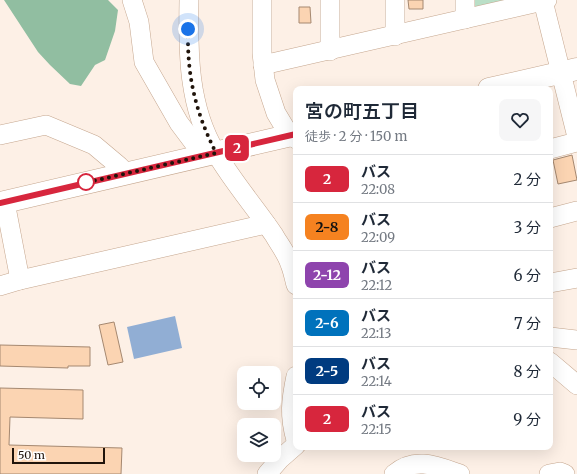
<!DOCTYPE html>
<html lang="ja">
<head>
<meta charset="utf-8">
<style>
	body { margin:0; font-family:Merriweather,"Noto Sans JP",serif; background:#f6f6f7; color:#1f2937; height:100vh; display:flex; flex-direction:column; font-size:15px; white-space:nowrap }
	* { box-sizing:border-box; margin:0 }
	p { font-size:13px; color:#747a83 }
	.icon { flex:none; width:22px; height:22px; fill:none; stroke:currentColor; stroke-width:2; stroke-linecap:round; stroke-linejoin:round }
	.map { position:relative; flex:1; overflow:hidden }
	.drawer { position:absolute; left:293px; top:86px; width:260px; height:364px; display:flex; flex-direction:column; background:#fff; border-radius:8px; box-shadow:0 4px 16px #0002 }
	.drawer>* { flex:none }
	.badge { padding:0 8px; border-radius:6px; font-size:14px; line-height:26px }
	.tools { position:absolute; left:237px; top:366px; display:grid; gap:8px }
	.tools a { display:grid; place-items:center; width:44px; height:44px; border-radius:8px; background:#fff; box-shadow:0 4px 16px #0002; font-size:20px }
	.scale { position:absolute; left:12px; bottom:10px; width:93px; box-sizing:border-box; padding-left:4px; border:2px solid #20140b; border-top:0; font-size:11px; line-height:14px; white-space:nowrap; color:#20140b; -webkit-text-stroke:3px #fff; paint-order:stroke }
	.you { position:absolute; width:20px; height:20px; margin:-10px; border:3px solid #fff; border-radius:50%; background:#1a73e8; box-shadow:0 0 0 6px #1a73e833 }
	.map>.badge { position:absolute; translate:-50% -50%; box-shadow:0 0 0 2px #fff }
	.round { display:grid; place-items:center; flex:none; width:42px; height:42px; border-radius:8px; background:#f6f6f7 }
	.headline { display:flex; align-items:center; justify-content:space-between; height:68px; padding:0 12px }
	h1 { font-size:19px; font-weight:600; line-height:30px }
	ul { padding:0; list-style:none }
	li { display:flex; align-items:center; gap:12px; height:48px; padding:0 12px; border-top:1px solid #e0e1e3 }
	li div { flex:1 }
	li b { display:block; font-size:15px }
	li em { font-style:normal }
	li .badge { min-width:44px; font-weight:700; text-align:center }
	.map>svg:first-child { display:block }
	.green { fill:#badfc7 }
	.forest { fill:#91bea1 }
	.water { fill:#91aed4 }
	.building { fill:#fbd4b2; stroke:#a58870 }
	.lines { fill:none; stroke-linecap:round; stroke-linejoin:round }
	.minor-casing { stroke:#c5a68e; stroke-width:20 }
	.major-casing { stroke:#c5a68e; stroke-width:23 }
	.minor { stroke:#fff; stroke-width:19 }
	.major { stroke:#fff; stroke-width:22 }
	.line-casing { stroke:#fff; stroke-width:9 }
	.line { stroke:#d7263d; stroke-width:6 }
	.walk { stroke:#20140b; stroke-width:4; stroke-dasharray:0 7.2 }
	.stop-dot { fill:#fff; stroke:#d7263d; stroke-width:2 }
</style>
</head>
<body>
<div class="map">
<svg width="577" height="474" viewBox="0 0 577 474">
	<rect width="100%" height="100%" fill="#fdf0e6"/>
	<path class="green" d="M471,0H518L479,9L471,4Z"/>
	<path class="forest" d="M4,0H108L118,10L115,31L105,60L95,65L81,86L70,84L50,65L38,52Z"/>
	<path class="water" d="M175,316L182,348L134,359L127,327Z"/>
	<g class="building">
		<path d="M408,0H423V9H409Z"/>
		<path d="M299,7H310L311,23H299Z"/>
		<path d="M572,155L577,180L558,184L553,160Z"/>
		<path d="M114,322L123,362L108,365L99,325Z"/>
		<path d="M0,345L90,347V366H68V368L0,366Z"/>
		<path d="M0,388L83,390V419L10,417L9,445L122,448L121,474H0Z"/>
	</g>
	<g class="lines">
		<g class="minor-casing">
			<g id="minor">
				<path d="M132,0L139,22L144,62L179,123L194,143L215,153"/>
				<path d="M189,0C188,52 188,107 216,153C233,182 255,207 274,235C279,244 287,254 290,264C293,271 294,278 296,285"/>
				<path d="M262,0V53L265,80L276,113L285,128L296,139"/>
				<path d="M543,1L577,137"/>
				<path d="M465,19V0"/>
				<path d="M395,36V0"/>
				<path d="M330,51V0"/>
				<path d="M263,65L547,0"/>
				<path d="M0,135L46,125L94,145L119,166L126,173"/>
				<path d="M550,149L577,142"/>
				<path d="M5,202L20,280"/>
				<path d="M550,218L577,211"/>
				<path d="M550,283L577,278"/>
				<path d="M0,286L20,280L266,224"/>
				<path d="M550,337L577,340"/>
				<path d="M550,362L577,385"/>
				<path d="M296,376C291,400 289,416 296,440"/>
				<path d="M267,474L280,459L296,445"/>
				<path d="M394,474C415,456 437,466 460,474"/>
				<path d="M549,474L560,472L565,474"/>
			</g>
		</g>
		<g class="major-casing">
			<g id="major">
				<path d="M489,89L577,69"/>
				<path d="M0,203L296,134"/>
			</g>
		</g>
		<use href="#minor" class="minor"/>
		<use href="#major" class="major"/>
	</g>
	<g class="lines">
		<g class="line-casing">
			<path id="line" d="M0,203L296,134"/>
		</g>
		<use href="#line" class="line"/>
		<path class="walk" d="M86,182L80,184L216,153C195,111 187,76 188,29"/>
	</g>
	<circle class="stop-dot" cx="86" cy="182" r="8"/>
</svg>
<div class="tools">
<a><svg class="icon" aria-label="locate" viewBox="0 0 24 24"><circle cx="12" cy="12" r="6"/><path d="M12 2v4M12 18v4M2 12h4M18 12h4"/></svg></a>
<a><svg class="icon" aria-label="layers" viewBox="0 0 24 24"><path d="M12 4l9 5-9 5-9-5zM3 14l9 5 9-5"/></svg></a>
</div>
<div class="scale">50 m</div>
<div class="you" style="left:188px;top:29px"></div>
<b class="badge" style="left:237px;top:148px;background:#d7263d;color:#fff">2</b>
<section class="drawer">
<div class="headline"><div><h1>宮の町五丁目</h1><p>徒歩 · 2 分 · 150 m</p></div><a class="round"><svg class="icon" aria-label="heart" viewBox="0 0 24 24"><path d="M12 20l-8-8c-3-5 5-10 8-4 3-6 11-1 8 4z"/></svg></a></div>
<ul>
<li><span class="badge" style="background:#d7263d;color:#fff">2</span><div><b>バス</b><p>22:08</p></div><em>2 分</em></li>
<li><span class="badge" style="background:#f58220;color:#111">2-8</span><div><b>バス</b><p>22:09</p></div><em>3 分</em></li>
<li><span class="badge" style="background:#8e44ad;color:#fff">2-12</span><div><b>バス</b><p>22:12</p></div><em>6 分</em></li>
<li><span class="badge" style="background:#0072bc;color:#fff">2-6</span><div><b>バス</b><p>22:13</p></div><em>7 分</em></li>
<li><span class="badge" style="background:#003b80;color:#fff">2-5</span><div><b>バス</b><p>22:14</p></div><em>8 分</em></li>
<li><span class="badge" style="background:#d7263d;color:#fff">2</span><div><b>バス</b><p>22:15</p></div><em>9 分</em></li>
</ul>
</section>
</div>
</body>
</html>
